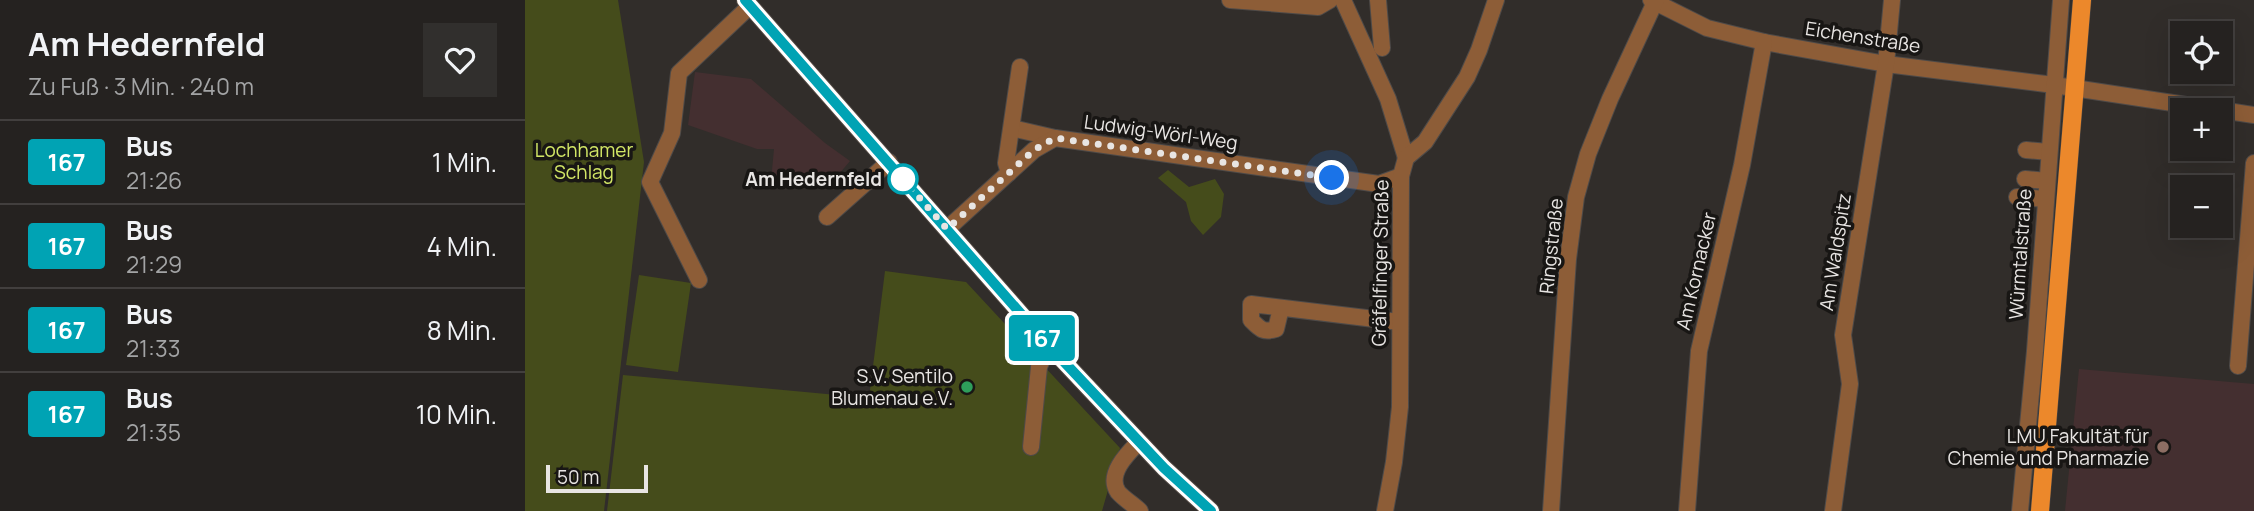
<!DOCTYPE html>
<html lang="de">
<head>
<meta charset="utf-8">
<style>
	body { margin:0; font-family:Manrope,sans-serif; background:#312f2d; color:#f1f3f6; height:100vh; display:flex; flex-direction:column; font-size:26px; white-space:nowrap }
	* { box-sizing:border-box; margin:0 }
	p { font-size:23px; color:#a3a4a5 }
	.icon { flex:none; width:38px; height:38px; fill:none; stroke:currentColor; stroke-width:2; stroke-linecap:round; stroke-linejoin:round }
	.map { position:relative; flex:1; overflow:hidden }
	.details { display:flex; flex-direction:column; background:#252220; width:525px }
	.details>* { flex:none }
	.badge { padding:0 14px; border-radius:5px; font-size:24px; line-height:46px }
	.tools { position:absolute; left:1645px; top:21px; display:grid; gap:14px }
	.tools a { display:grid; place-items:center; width:63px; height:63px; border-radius:0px; background:#252220; box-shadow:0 7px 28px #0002,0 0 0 2px #423f3e; font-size:35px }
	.scale { position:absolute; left:21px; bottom:18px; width:102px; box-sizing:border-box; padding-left:7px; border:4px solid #e8e5e3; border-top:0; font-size:19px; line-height:24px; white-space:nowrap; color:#e8e5e3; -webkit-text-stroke:5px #181614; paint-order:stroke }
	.you { position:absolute; width:35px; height:35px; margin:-18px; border:5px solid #fff; border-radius:50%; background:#1a73e8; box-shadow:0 0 0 10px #1a73e833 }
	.map>.badge { position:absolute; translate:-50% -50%; box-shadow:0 0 0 4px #fff }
	.round { display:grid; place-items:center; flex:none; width:74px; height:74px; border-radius:0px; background:#312f2d }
	.overview { display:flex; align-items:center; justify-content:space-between; height:119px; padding:0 28px }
	h1 { font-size:33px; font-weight:700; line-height:52px }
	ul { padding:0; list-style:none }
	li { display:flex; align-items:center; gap:21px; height:84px; padding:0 28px; border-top:2px solid #423f3e }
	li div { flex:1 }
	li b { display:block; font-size:26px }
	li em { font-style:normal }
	li .badge { min-width:77px; font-weight:700; text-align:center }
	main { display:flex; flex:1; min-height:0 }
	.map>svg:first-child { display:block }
	.education { fill:#442f30 }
	.green { fill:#454c1b }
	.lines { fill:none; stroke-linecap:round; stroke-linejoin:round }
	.minor-casing { stroke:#4e4a48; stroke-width:18 }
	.major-casing { stroke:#4e4a48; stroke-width:19 }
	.minor { stroke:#8d5d37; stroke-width:16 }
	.major { stroke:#ec882b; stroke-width:18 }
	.line-casing { stroke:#fff; stroke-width:16 }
	.line { stroke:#00a3b4; stroke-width:10 }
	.walk { stroke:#e8e5e3; stroke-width:7; stroke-dasharray:0 12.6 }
	.stop-dot { fill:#fff; stroke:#00a3b4; stroke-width:3.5 }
	.leisure-dot { fill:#2e9e5b; stroke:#181614; stroke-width:2.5 }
	.education-dot { fill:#8d6e63; stroke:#181614; stroke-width:2.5 }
	.labels { text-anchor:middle; stroke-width:7; stroke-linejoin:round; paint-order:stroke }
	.street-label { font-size:19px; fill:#e8e5e3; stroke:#181614 }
	.park-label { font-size:19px; fill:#d2e666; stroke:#181614 }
	.stop-label { font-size:19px; font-weight:bold; fill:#e8e5e3; stroke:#181614; text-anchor:end }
	.poi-label { font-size:19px; fill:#e8e5e3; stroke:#181614; text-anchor:end }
</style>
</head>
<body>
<main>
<section class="details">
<div class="overview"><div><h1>Am Hedernfeld</h1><p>Zu Fuß · 3 Min. · 240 m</p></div><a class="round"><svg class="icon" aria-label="heart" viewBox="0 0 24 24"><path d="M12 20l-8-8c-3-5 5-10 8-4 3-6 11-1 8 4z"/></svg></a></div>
<ul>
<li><span class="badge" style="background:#00a3b4;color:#fff">167</span><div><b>Bus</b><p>21:26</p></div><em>1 Min.</em></li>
<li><span class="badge" style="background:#00a3b4;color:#fff">167</span><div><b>Bus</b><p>21:29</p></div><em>4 Min.</em></li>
<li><span class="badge" style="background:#00a3b4;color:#fff">167</span><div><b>Bus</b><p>21:33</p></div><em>8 Min.</em></li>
<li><span class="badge" style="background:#00a3b4;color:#fff">167</span><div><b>Bus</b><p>21:35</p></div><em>10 Min.</em></li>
</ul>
</section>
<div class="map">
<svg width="1729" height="511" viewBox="0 0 1729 511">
	<rect width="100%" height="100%" fill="#312d2a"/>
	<g class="education">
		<path d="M170,72L226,79L300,143L325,161L303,187L246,181L249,149H232L163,125Z"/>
		<path d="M1554,369L1729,384V511H1540Z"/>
	</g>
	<g class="green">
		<path d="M0,0H93L119,162L79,511H0Z"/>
		<path d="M643,170L664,187L690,179L699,194L696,217L678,235L666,221L661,202L633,178Z"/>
		<path d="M360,271L441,282L595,448L577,511H82L98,375L344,398Z"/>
		<path d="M114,275L166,283L153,372L101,365Z"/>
	</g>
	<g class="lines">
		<g class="minor-casing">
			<g id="minor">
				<path d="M220,0L526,348L639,468L686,511"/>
				<path d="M705,0L793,7L805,0"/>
				<path d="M818,0L863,99L881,158"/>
				<path d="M853,0L857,48"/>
				<path d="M1126,0L1182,28L1239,42L1361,64L1529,85L1694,110"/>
				<path d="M1696,110L1729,115"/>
				<path d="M487,128L530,138"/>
				<path d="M1501,150L1524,152"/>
				<path d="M484,173L481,163L495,67"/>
				<path d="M1500,179L1522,181"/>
				<path d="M1492,197L1521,199"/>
				<path d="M302,217L364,162"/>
				<path d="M422,229L509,150L530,138L854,184L876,176"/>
				<path d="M174,280L125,182L147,133L154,73L225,6"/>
				<path d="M756,308L751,329C738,333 735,329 726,320V304L874,322"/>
				<path d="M1713,366L1729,163"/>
				<path d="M614,442C603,453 581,474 593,492C599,499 609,505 615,511"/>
				<path d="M506,447L514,367L518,357L526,348"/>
				<path d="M860,511L869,462L875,407L876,176L881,158L900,142L942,77L954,50L971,0"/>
				<path d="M1026,511L1043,259L1051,197L1063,154L1085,99L1131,0"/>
				<path d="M1162,511L1174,351L1217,165L1239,42"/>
				<path d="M1308,511L1325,384L1318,335L1361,64L1367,0"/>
				<path d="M1495,511L1510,351L1536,0"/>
			</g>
		</g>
		<g class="major-casing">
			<path id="major" d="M1515,511L1557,0"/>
		</g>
		<use href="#minor" class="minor"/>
		<use href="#major" class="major"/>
	</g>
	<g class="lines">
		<g class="line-casing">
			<path id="line" d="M220,0L526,348L639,468L686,511"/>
		</g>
		<use href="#line" class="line"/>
		<path class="walk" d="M378,179L422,229L509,150L530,138L807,178"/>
	</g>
	<circle class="stop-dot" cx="378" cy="179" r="14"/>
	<circle class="leisure-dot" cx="442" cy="387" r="7"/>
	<circle class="education-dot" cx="1638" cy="447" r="7"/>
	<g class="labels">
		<g class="street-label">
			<text transform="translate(1338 37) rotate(9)" y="7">Eichenstraße</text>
			<text transform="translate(636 132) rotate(8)" y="7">Ludwig-Wörl-Weg</text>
			<text transform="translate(1026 246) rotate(-84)" y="7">Ringstraße</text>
			<text transform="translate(1310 252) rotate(-81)" y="7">Am Waldspitz</text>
			<text transform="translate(1495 254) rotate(-86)" y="7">Würmtalstraße</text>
			<text transform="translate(855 263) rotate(-89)" y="7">Gräfelfinger Straße</text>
			<text transform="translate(1171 271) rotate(-77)" y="7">Am Kornacker</text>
		</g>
		<g class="park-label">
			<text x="59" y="157">Lochhamer<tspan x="59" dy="22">Schlag</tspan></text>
		</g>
		<g class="stop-label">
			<text x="357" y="186">Am Hedernfeld</text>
		</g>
		<g class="poi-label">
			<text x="428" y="383">S.V. Sentilo<tspan x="428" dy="22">Blumenau e.V.</tspan></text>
			<text x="1624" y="443">LMU Fakultät für<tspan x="1624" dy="22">Chemie und Pharmazie</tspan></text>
		</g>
	</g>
</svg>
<div class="tools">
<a><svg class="icon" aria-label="locate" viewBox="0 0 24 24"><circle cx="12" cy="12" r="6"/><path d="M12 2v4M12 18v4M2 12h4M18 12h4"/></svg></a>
<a>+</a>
<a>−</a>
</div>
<div class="scale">50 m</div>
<div class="you" style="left:807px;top:178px"></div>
<b class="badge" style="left:517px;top:338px;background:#00a3b4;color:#fff">167</b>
</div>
</main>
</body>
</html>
